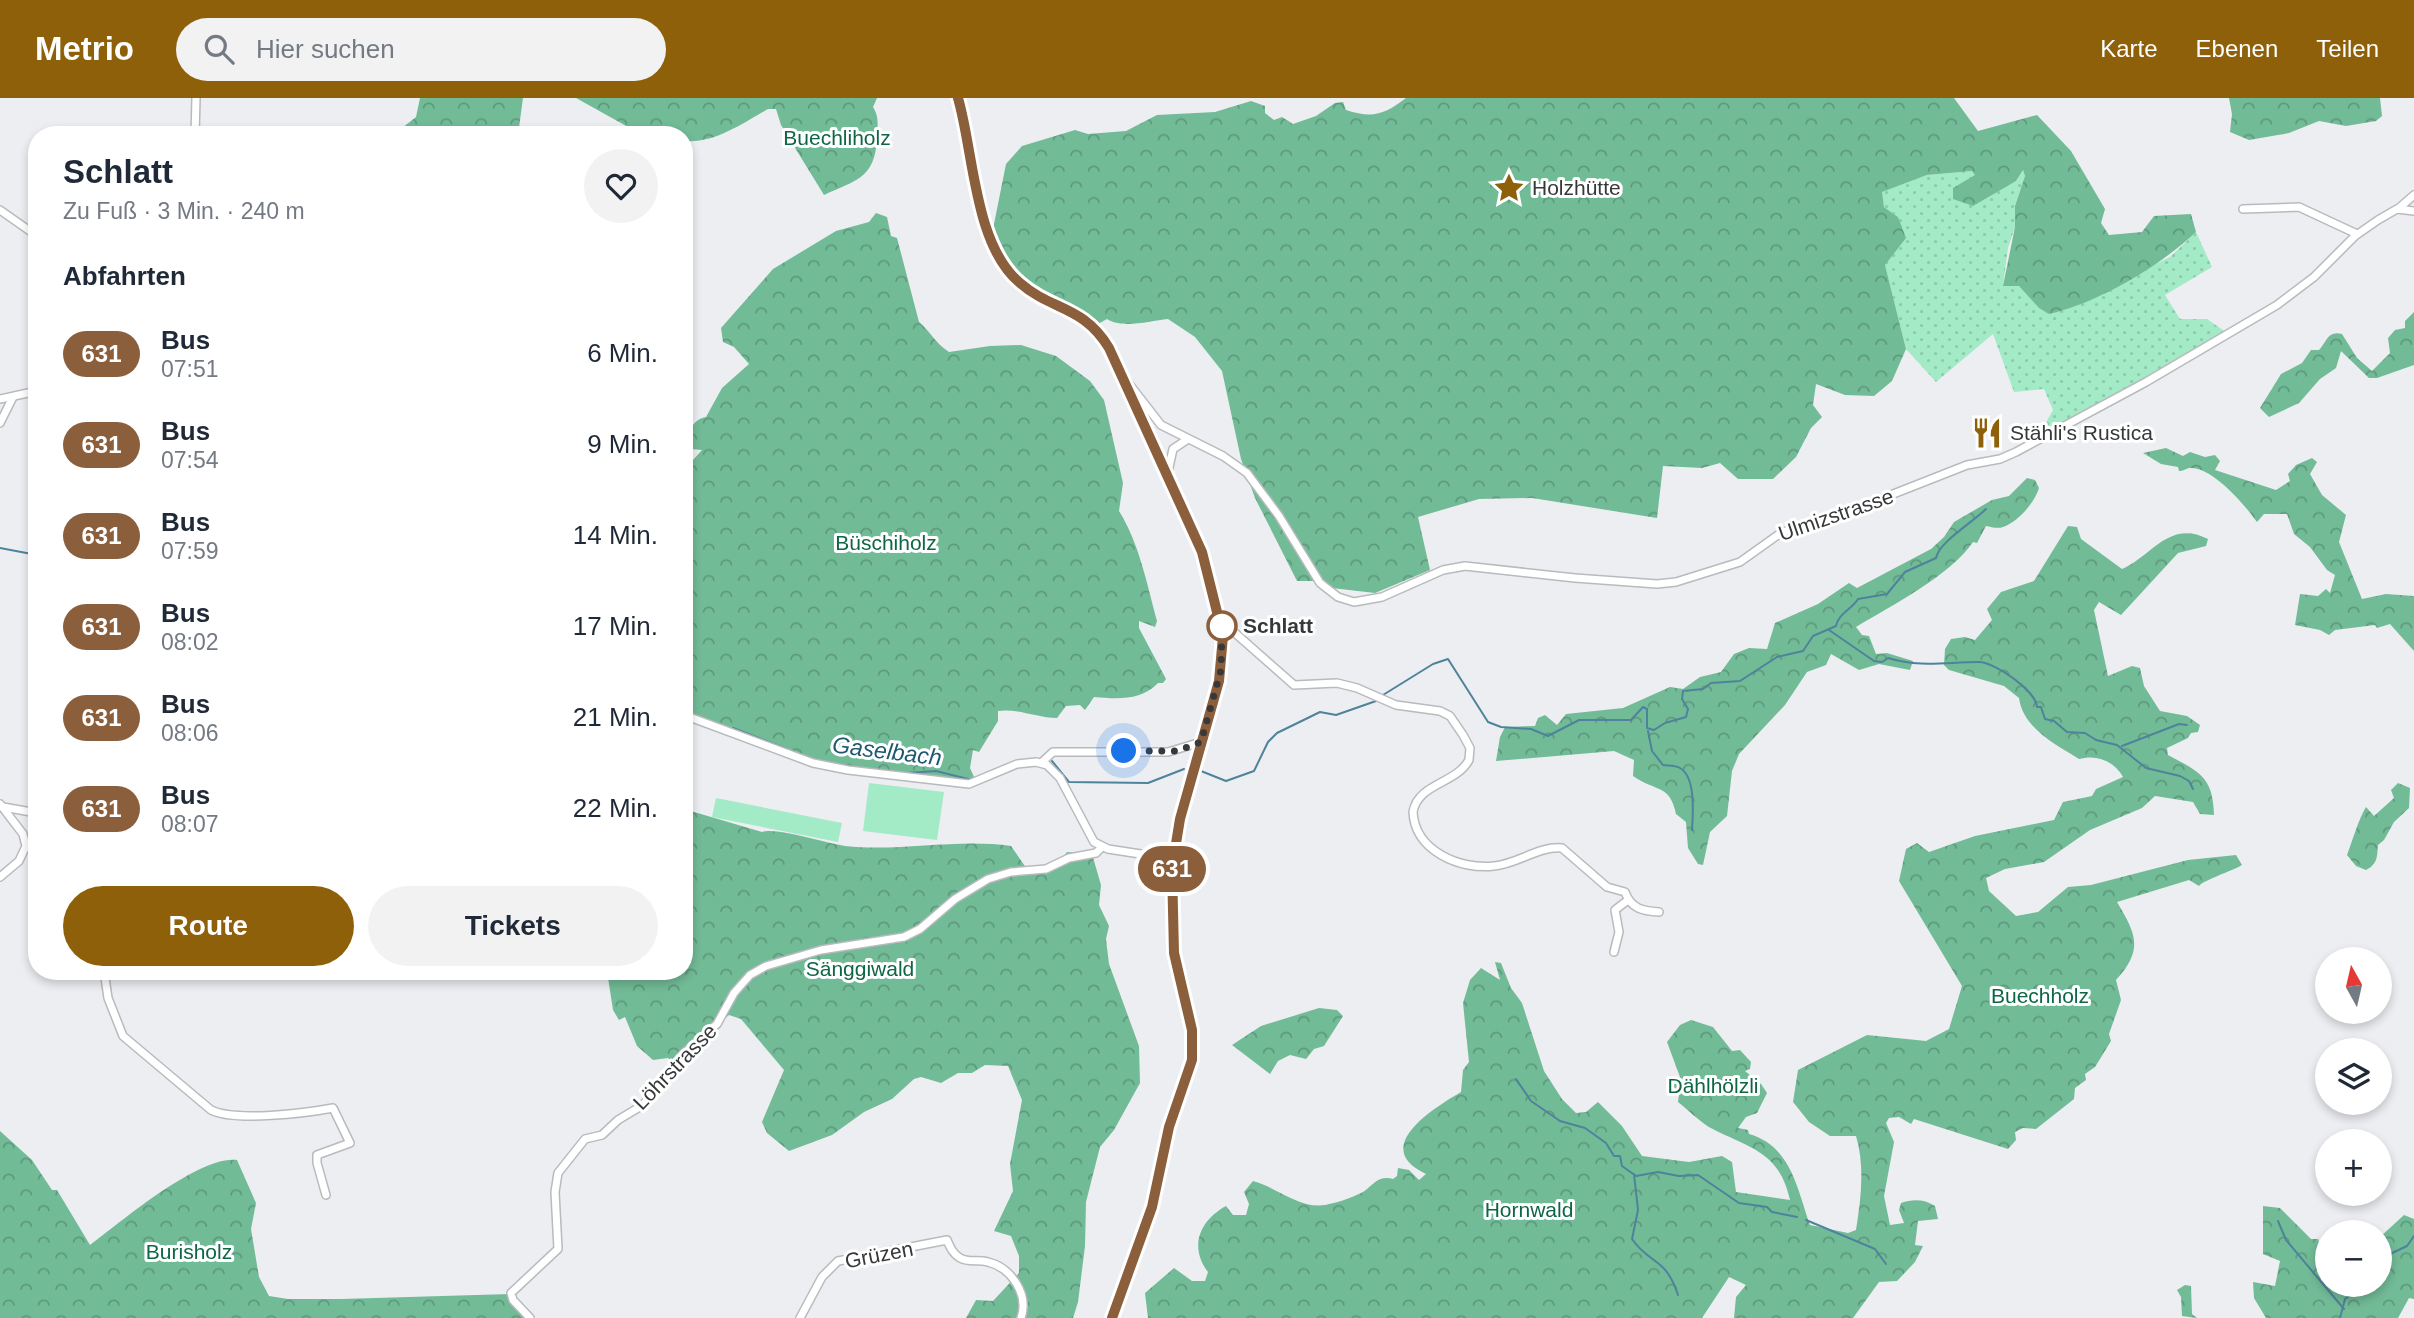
<!DOCTYPE html>
<html lang="de">
<head>
<meta charset="utf-8">
<style>
	body { margin:0; font-family:Arial,sans-serif; background:#f2f2f3; color:#1f2937; height:100vh; display:flex; flex-direction:column; font-size:26px; white-space:nowrap }
	* { box-sizing:border-box; margin:0 }
	p { font-size:23px; color:#747a83 }
	.icon { flex:none; width:38px; height:38px; fill:none; stroke:currentColor; stroke-width:2; stroke-linecap:round; stroke-linejoin:round }
	.map { position:relative; flex:1; overflow:hidden }
	.side { position:absolute; left:28px; top:28px; width:665px; height:854px; display:flex; flex-direction:column; background:#fff; border-radius:28px; box-shadow:0 4px 10px #0003 }
	.side>* { flex:none }
	.badge { padding:0 14px; border-radius:23px; font-size:24px; line-height:46px }
	.needle { width:46px; rotate:352deg }
	.tools { position:absolute; left:2315px; top:849px; display:grid; gap:14px }
	.tools a { display:grid; place-items:center; width:77px; height:77px; border-radius:50%; background:#fff; box-shadow:0 4px 10px #0003; font-size:35px }
	.you { position:absolute; width:35px; height:35px; margin:-18px; border:5px solid #fff; border-radius:50%; background:#1a73e8; box-shadow:0 0 0 10px #1a73e833 }
	.map>.badge { position:absolute; translate:-50% -50%; box-shadow:0 0 0 4px #fff }
	h2 { padding:0 35px; font-size:26px; line-height:63px }
	.round { display:grid; place-items:center; flex:none; width:74px; height:74px; border-radius:37px; background:#f2f2f3 }
	.summary { display:flex; align-items:center; justify-content:space-between; height:119px; padding:0 35px }
	h1 { font-size:33px; font-weight:700; line-height:52px }
	.primary-button { display:flex; gap:14px; margin-top:auto; padding:14px 35px }
	.primary-button a { flex:1; height:80px; border-radius:42px; background:#8f600a; color:#fff; font-size:28px; font-weight:700; line-height:80px; text-align:center }
	.primary-button a+a { background:#f2f2f3; color:#1f2937 }
	ul { padding:0; list-style:none }
	li { display:flex; align-items:center; gap:21px; height:91px; padding:0 35px }
	li div { flex:1 }
	li b { display:block; font-size:26px }
	li em { font-style:normal }
	li .badge { min-width:77px; font-weight:700; text-align:center }
	header { display:flex; align-items:center; gap:42px; box-sizing:border-box; height:98px; padding:0 35px; background:#8f600a; color:#fff }
	header strong { font-size:33px }
	nav { display:flex; gap:38px; margin-inline-start:auto; font-size:24px }
	.search { width:490px; height:63px; background:#f2f2f3; display:flex; align-items:center; gap:18px; box-sizing:border-box; padding:0 24px; border-radius:38px; color:#747a83; font-size:26px }
	.map>svg:first-child { display:block }
	.grass { fill:url(#grass-dots) }
	.forest { fill:url(#forest-crowns) }
	.pitch { fill:#a3ebc6 }
	.lines { fill:none; stroke-linecap:round; stroke-linejoin:round }
	.stream { stroke:#4e839b; stroke-width:2 }
	.minor-casing { stroke:#b9babd; stroke-width:10 }
	.minor { stroke:#fff; stroke-width:7 }
	.line-casing { stroke:#fff; stroke-width:16 }
	.line { stroke:#8b5e3c; stroke-width:10 }
	.walk { stroke:#373839; stroke-width:7; stroke-dasharray:0 12.6 }
	.stop-dot { fill:#fff; stroke:#8b5e3c; stroke-width:3.5 }
	.labels { text-anchor:middle; stroke-width:6; stroke-linejoin:round; paint-order:stroke }
	.park-label { font-size:21px; fill:#0d6745; stroke:#fff }
	.poi-label { font-size:21px; fill:#373839; stroke:#fff; text-anchor:start }
	.street-label { font-size:21px; fill:#373839; stroke:#fff }
	.stop-label { font-size:21px; font-weight:bold; fill:#373839; stroke:#fff; text-anchor:start }
	.water-label { font-size:23px; font-style:italic; fill:#1d5971; stroke:#fff }
</style>
</head>
<body>
<header>
<strong>Metrio</strong>
<div class="search"><svg class="icon" aria-label="search" viewBox="0 0 24 24"><circle cx="10" cy="10" r="6"/><path d="M15 15l6 6"/></svg>Hier suchen</div>
<nav><a>Karte</a><a>Ebenen</a><a>Teilen</a></nav>
</header>
<div class="map">
<svg width="2414" height="1220" viewBox="0 0 2414 1220">
	<defs>
		<pattern id="grass-dots" width="8" height="8" patternUnits="userSpaceOnUse" patternTransform="scale(1.75)"><rect width="8" height="8" fill="#a3ebc6"/><path d="M2 2h.1M6 6h.1" fill="none" stroke="#8dcaab" stroke-width="1.8" stroke-linecap="round"/></pattern>
		<pattern id="forest-crowns" width="20" height="18" patternUnits="userSpaceOnUse" patternTransform="scale(1.75)"><rect width="20" height="18" fill="#72bb97"/><path d="M2 6a3 3 0 1 1 6 0M12 15a3 3 0 1 1 6 0" fill="none" stroke="#5e997c"/></pattern>
	</defs>
	<rect width="100%" height="100%" fill="#edeef2"/>
	<path class="grass" d="M2023,72L2025,78L2015,108V129L2008,150L2003,188H2019L2059,213L2170,159L2196,134L2212,169L2165,197L2180,221H2207L2230,237L2039,337L2053,312L2044,291L2014,294L1993,236L1936,284L1906,251L1885,167L1898,119L1884,109L1881,94L1927,77L1972,73L2001,90L2016,83Z"/>
	<g class="forest">
		<path d="M420,0H523L518,37H393L416,19Z"/>
		<path d="M576,0H877L873,9C880,20 877,29 877,42C874,81 856,82 824,97L781,27L776,11H768C743,25 714,46 684,43V37L637,34Z"/>
		<path d="M1406,0H1954L1978,33L2037,17L2071,53L2105,111L2101,125L2109,137L2142,134L2154,118L2191,116L2196,134C2160,168 2098,205 2049,216L2039,210L2019,188H2003L2015,129V108L2025,78L2023,72L2016,83L1973,108L1953,101V90L1975,77L1972,73L1927,77L1882,94L1884,109L1898,119L1906,140L1885,167L1906,251L1892,283L1874,298L1845,297L1816,286L1813,307L1822,319L1811,330L1796,359L1773,381H1738L1720,365L1702,370L1663,368L1657,420L1532,400L1479,401L1418,419L1430,472L1375,495L1332,490L1322,483H1297L1255,400L1241,361L1222,273L1195,239L1168,221C1150,223 1122,231 1107,221L1098,226L1032,194L1006,169L992,136L1006,66L1022,48L1075,32L1088,36L1126,33L1157,17L1215,14L1251,3L1265,8V15L1274,22L1282,19L1293,26L1316,18L1335,5L1343,4L1346,12C1373,21 1385,16 1406,0Z"/>
		<path d="M2229,0H2380L2382,18L2376,23L2346,28L2319,23L2289,35L2249,42L2230,34L2232,16Z"/>
		<path d="M876,115L887,119L891,138L897,140L919,224C931,234 934,244 949,254L990,248L1021,247L1056,258L1090,283L1104,302L1123,385L1119,413C1139,445 1147,486 1157,523L1155,529L1139,523V530L1166,581L1163,585H1158C1141,603 1117,601 1094,599L1085,612L1080,607L1066,608L1057,620C1037,620 1017,610 998,613V623L979,654L973,652L970,670L974,679L969,684L824,667L745,635H727L684,620L690,585L684,583V372L702,352L691,351L685,346C688,334 693,321 706,319L722,290L749,266L734,249L723,244L721,230L773,171L836,133L869,124Z"/>
		<path d="M2414,214V267L2377,280H2369L2341,253L2336,270L2320,281L2299,305L2269,319L2260,310L2281,276L2302,265L2311,252H2319C2327,243 2328,232 2342,236L2357,260L2372,273L2390,255L2388,240L2395,232L2405,230V223Z"/>
		<path d="M2166,350L2183,358L2190,354L2205,359L2215,357L2220,363L2215,372L2276,392L2290,383L2288,376L2296,367L2312,360L2317,364L2310,376L2322,397L2346,417L2339,444L2362,501L2386,496L2414,498V553L2390,526L2377,530L2375,527L2335,532L2329,537L2320,532L2295,527L2300,496L2318,498L2326,491L2330,495L2335,477L2327,472L2310,449L2294,436L2287,416H2264L2257,424C2244,406 2212,368 2189,370C2185,371 2183,373 2179,373L2178,369L2161,366L2143,355Z"/>
		<path d="M2027,380L2035,382L2039,390C2035,404 2018,424 2003,429C1998,431 1991,429 1986,428L1977,445L1973,444C1950,478 1892,507 1856,529L1862,537L1869,538L1876,556L1887,555L1913,563L1910,572L1879,566L1859,572L1831,556L1826,567L1807,574L1785,607L1739,656L1732,673L1727,718L1710,734L1703,767L1698,766L1688,750L1686,724L1676,716C1670,686 1656,694 1633,678L1634,662L1614,653L1496,663L1500,639L1505,629L1535,628L1538,620L1545,617L1557,627L1566,616L1623,610L1670,589L1683,591L1700,579L1721,574L1734,556L1749,550L1767,551L1775,525L1818,506L1849,485L1857,490L1931,451L1944,439L1954,424L1992,402L2009,398Z"/>
		<path d="M2068,428L2077,429L2081,441L2122,471C2152,458 2169,421 2208,441L2206,448L2178,455L2121,517L2099,504L2094,512L2108,578L2132,568L2140,570L2144,588L2160,613L2187,618L2200,627L2198,634L2191,635L2188,640L2167,650L2168,657C2200,674 2213,679 2214,717L2200,716L2193,704L2155,698L2142,710L2090,732L2044,764L2005,771L1986,780L1989,793L2016,818L2038,814L2068,789L2091,787L2188,762L2236,757L2242,767C2232,773 2204,782 2199,788L2189,782L2117,804C2136,836 2144,851 2116,882L2121,902L2109,936L2111,943L2095,969L2085,976L2086,982L2075,990L2074,1001L2036,1031L2023,1030L2015,1034L2016,1042L2008,1051L1914,1021L1911,1026L1899,1019L1889,1020L1886,1025L1894,1044L1884,1098L1890,1127L1904,1125L1899,1112L1901,1105C1913,1101 1924,1101 1935,1108L1938,1121L1918,1123L1915,1147L1923,1148L1915,1164L1897,1183L1879,1184L1853,1220H1734L1736,1199L1746,1187L1729,1179L1702,1220H1148L1145,1195L1174,1170L1192,1183H1205L1208,1174C1189,1149 1199,1123 1226,1108L1233,1117H1246L1249,1106L1244,1094L1253,1083C1276,1089 1300,1111 1325,1107C1336,1105 1351,1100 1361,1095C1373,1089 1376,1076 1393,1081L1397,1078L1398,1070L1409,1072L1419,1082L1426,1076C1370,1050 1432,1011 1461,994L1463,972L1469,964L1463,905L1470,882L1481,870L1500,882L1495,864L1501,865L1511,890L1522,905L1544,973L1562,1001L1576,1015L1586,1014L1598,1004L1622,1028L1642,1058L1689,1064L1722,1058L1732,1064L1736,1094L1790,1102C1779,1052 1748,1050 1709,1029C1698,1022 1688,1012 1678,1004L1679,996L1671,985L1680,979L1667,944L1680,927L1691,922L1713,929L1732,953L1740,952L1751,964L1750,971L1745,973L1761,986L1767,995L1757,1015L1746,1019L1738,1030L1748,1032L1749,1036C1791,1048 1797,1090 1810,1127L1848,1135L1856,1132C1861,1101 1865,1068 1856,1038H1830L1809,1024L1793,1004L1798,972L1867,937L1926,943L1949,931L1962,888L1899,783L1906,751L1917,745L1929,754L1975,738L2054,722L2063,704L2092,698L2096,691L2123,679C2114,663 2097,656 2079,661C2055,646 2023,630 2019,600L2004,588L1949,572L1944,567L1945,551L1951,541L1965,539L1975,542L1992,522L1987,511L2001,494L2034,483Z"/>
		<path d="M2398,685L2410,690L2409,710L2394,724L2384,742L2378,747C2377,758 2378,766 2366,772L2356,768L2347,757C2352,744 2359,720 2366,709L2374,718L2394,700L2391,692Z"/>
		<path d="M684,711L762,734C777,729 824,745 845,748C900,754 957,740 1011,748L1029,774L1059,764L1067,754L1092,756L1101,787L1099,807L1109,828L1106,841L1109,866L1139,948L1140,985L1114,1032L1100,1049L1086,1104L1085,1148L1078,1204L1073,1220H966L976,1202L993,1203L1019,1175V1158L1011,1138L994,1133L1013,1093L1010,1066L1022,1002L1008,968L985,967L972,975H958L941,985L921,979L914,981L892,1001L864,1014L832,1037L789,1053L767,1035L762,1024L784,972L741,921L729,917L673,964L668,960L653,962L637,948L625,919L619,922L613,912L607,873H684Z"/>
		<path d="M1319,910L1337,912L1343,918L1324,948L1314,951L1306,961L1290,957L1278,963L1270,976L1232,947L1261,928Z"/>
		<path d="M0,1033L32,1062L52,1092H57L90,1147C121,1124 199,1057 237,1062L256,1105L251,1131L259,1179L269,1198L288,1201H341L510,1196L528,1220H0Z"/>
		<path d="M2263,1108L2280,1110L2311,1141H2318L2327,1171L2328,1186H2380V1139L2404,1117L2414,1121V1201L2409,1200L2398,1220H2266L2254,1200L2253,1184L2275,1188L2280,1163L2263,1156Z"/>
		<path d="M2185,1187L2191,1188L2192,1216L2197,1220L2182,1218L2181,1199L2177,1192Z"/>
	</g>
	<g class="pitch">
		<path d="M869,685L944,694L937,742L863,733Z"/>
		<path d="M716,700L842,725L838,744L712,719Z"/>
	</g>
	<g class="lines">
		<g class="stream">
			<path d="M0,450L37,457"/>
			<path d="M1829,532L1874,563L1882,564L1888,560C1921,570 1946,564 1979,564C1995,564 2036,593 2037,609H2041L2045,621L2054,623L2067,634L2085,635L2096,642L2117,647L2146,670L2180,678L2189,683L2193,691"/>
			<path d="M1383,597L1433,566L1448,561L1488,624L1501,629L1531,631L1548,638L1579,622H1631L1643,609L1647,611V630L1654,632L1665,625L1686,619L1688,611L1682,601L1683,593L1703,591L1711,585L1740,583L1777,559L1803,553L1813,538L1836,528C1838,516 1852,511 1858,501L1887,496L1905,474L1936,460C1939,444 1973,424 1986,411"/>
			<path d="M733,630L787,651"/>
			<path d="M1648,633L1652,653L1663,667C1668,668 1675,667 1680,670C1696,679 1693,716 1692,732"/>
			<path d="M2122,648L2179,626L2187,627"/>
			<path d="M1052,663L1069,684L1148,685L1184,671"/>
			<path d="M831,665L846,668"/>
			<path d="M1201,673L1226,683L1254,673L1268,644L1277,635L1320,614L1336,617L1376,603"/>
			<path d="M906,675L936,673L972,682"/>
			<path d="M1516,981L1531,1003L1560,1023L1585,1030L1606,1045L1614,1058H1620L1622,1068L1636,1078L1658,1074L1679,1078L1698,1077L1739,1105L1767,1109L1772,1114L1797,1119"/>
			<path d="M1634,1076L1638,1112L1632,1141C1650,1167 1666,1159 1678,1197"/>
			<path d="M1806,1122L1875,1151L1886,1166"/>
			<path d="M2278,1123L2286,1142L2344,1211"/>
			<path d="M2380,1171L2390,1156L2407,1148L2414,1138"/>
			<path d="M2340,1220L2345,1201L2366,1186"/>
		</g>
		<g class="minor-casing">
			<g id="minor">
				<path d="M958,0C971,47 976,133 1005,170C1026,197 1059,202 1086,221C1105,235 1117,263 1127,283"/>
				<path d="M195,37L196,0"/>
				<path d="M2243,111L2299,109L2357,136"/>
				<path d="M2398,111L2414,97"/>
				<path d="M0,112L37,138"/>
				<path d="M1126,282L1161,327L1223,358L1247,375L1279,418L1320,485L1338,499L1354,504L1382,499L1443,472L1465,468L1575,480L1657,486L1676,484L1740,464L1782,434L1817,426L1967,367L2000,361L2016,354L2146,284L2277,207L2314,179L2355,138L2378,122L2397,111L2414,113"/>
				<path d="M0,301L37,293"/>
				<path d="M0,325L13,299"/>
				<path d="M1168,374L1173,351L1188,341"/>
				<path d="M1222,527L1235,535L1294,587L1337,585L1357,590L1396,607L1440,613L1450,618L1463,637L1470,650L1469,662C1456,686 1418,685 1413,714C1415,753 1460,772 1494,768C1518,766 1538,748 1562,750L1607,789L1625,794C1631,811 1643,813 1659,814"/>
				<path d="M684,617L813,665L848,672L969,686L1017,666L1036,664L1047,667L1060,680L1094,744L1108,751L1160,759L1174,752"/>
				<path d="M1041,665L1053,654H1168L1201,644"/>
				<path d="M0,706L23,736L26,748L19,763L0,779"/>
				<path d="M3,709L37,715"/>
				<path d="M1614,854L1619,834L1615,812L1628,802"/>
				<path d="M104,873L108,900L123,938L211,1012C235,1024 306,1015 333,1010L350,1045L317,1057V1065L326,1097"/>
				<path d="M530,1220L513,1202L511,1195L558,1151L555,1094L558,1075L585,1041L602,1037L618,1022L643,1007L682,957L717,926L734,895L750,877L766,868L821,852L904,839L920,831L955,801L988,781L1011,774L1046,771L1069,760L1096,755L1102,749"/>
				<path d="M800,1220L822,1179L838,1163L947,1142C950,1149 953,1156 960,1160C969,1165 978,1161 988,1164C1012,1170 1029,1197 1021,1220"/>
				<path d="M1112,1220L1152,1109L1169,1029L1191,962L1192,931L1174,855L1172,770L1178,730L1215,596L1223,550L1221,523L1202,454L1132,294"/>
			</g>
		</g>
		<use href="#minor" class="minor"/>
	</g>
	<g class="lines">
		<g class="line-casing">
			<path id="line" d="M958,0C974,55 974,147 1020,185C1052,213 1083,207 1109,250L1202,454L1223,538L1219,583L1180,721L1172,770L1174,855L1192,932V962L1169,1029L1152,1109L1112,1220"/>
		</g>
		<use href="#line" class="line"/>
		<path class="walk" d="M1124,653H1177L1201,644L1221,572L1222,528"/>
	</g>
	<defs>
		<g id="sight-bare" transform="scale(2.415)"><path d="M0-6L1.8-2.2L6-1.7L2.9 1.2L3.7 5.4L0 3.3L-3.7 5.4L-2.9 1.2L-6-1.7L-1.8-2.2Z" fill="#8f600a" stroke="#fff" stroke-width="2.5" paint-order="stroke"/></g>
		<g id="restaurant-bare" transform="scale(2.415)"><path d="M-5-6h1v4h1v-4h1v4h1v-4h1v5L-1.5 .5V6h-2V.5L-5-1ZM5-6V6H3V1.5H1.5Q1.5-4 5-6Z" fill="#8f600a" stroke="#fff" stroke-width="2.5" paint-order="stroke"/></g>
	</defs>
	<g fill-rule="evenodd">
		<use href="#sight-bare" x="1509" y="90"/>
		<use href="#restaurant-bare" x="1987" y="335"/>
	</g>
	<circle class="stop-dot" cx="1222" cy="528" r="14"/>
	<g class="labels">
		<g class="park-label">
			<text x="837" y="47">Buechliholz</text>
			<text x="886" y="452">Büschiholz</text>
			<text x="860" y="878">Sänggiwald</text>
			<text x="2040" y="905">Buechholz</text>
			<text x="1713" y="995">Dählhölzli</text>
			<text x="1529" y="1119">Hornwald</text>
			<text x="189" y="1161">Burisholz</text>
		</g>
		<g class="poi-label">
			<text x="1532" y="97">Holzhütte</text>
			<text x="2010" y="342">Stähli's Rustica</text>
		</g>
		<g class="street-label">
			<text transform="translate(1836 417) rotate(-19)" y="7">Ulmizstrasse</text>
			<text transform="translate(675 969) rotate(-46)" y="7">Löhrstrasse</text>
			<text transform="translate(879 1157) rotate(-11)" y="7">Grüzen</text>
		</g>
		<g class="stop-label">
			<text x="1243" y="535">Schlatt</text>
		</g>
		<g class="water-label">
			<text transform="translate(887 653) rotate(7)" y="8">Gaselbach</text>
		</g>
	</g>
</svg>
<div class="tools">
<a><svg class="needle" viewBox="-14 -14 28 28"><path d="M0-13l5 13h-10z" fill="#e53935"/><path d="M0 13l5-13h-10z" fill="#747a83"/></svg></a>
<a><svg class="icon" aria-label="layers" viewBox="0 0 24 24"><path d="M12 4l9 5-9 5-9-5zM3 14l9 5 9-5"/></svg></a>
<a>+</a>
<a>−</a>
</div>
<div class="you" style="left:1124px;top:653px"></div>
<b class="badge" style="left:1172px;top:771px;background:#8b5e3c;color:#fff">631</b>
<section class="side">
<div class="summary"><div><h1>Schlatt</h1><p>Zu Fuß · 3 Min. · 240 m</p></div><a class="round"><svg class="icon" aria-label="heart" viewBox="0 0 24 24"><path d="M12 20l-8-8c-3-5 5-10 8-4 3-6 11-1 8 4z"/></svg></a></div>
<h2>Abfahrten</h2>
<ul>
<li><span class="badge" style="background:#8b5e3c;color:#fff">631</span><div><b>Bus</b><p>07:51</p></div><em>6 Min.</em></li>
<li><span class="badge" style="background:#8b5e3c;color:#fff">631</span><div><b>Bus</b><p>07:54</p></div><em>9 Min.</em></li>
<li><span class="badge" style="background:#8b5e3c;color:#fff">631</span><div><b>Bus</b><p>07:59</p></div><em>14 Min.</em></li>
<li><span class="badge" style="background:#8b5e3c;color:#fff">631</span><div><b>Bus</b><p>08:02</p></div><em>17 Min.</em></li>
<li><span class="badge" style="background:#8b5e3c;color:#fff">631</span><div><b>Bus</b><p>08:06</p></div><em>21 Min.</em></li>
<li><span class="badge" style="background:#8b5e3c;color:#fff">631</span><div><b>Bus</b><p>08:07</p></div><em>22 Min.</em></li>
</ul>
<div class="primary-button"><a>Route</a><a>Tickets</a></div>
</section>
</div>
</body>
</html>
